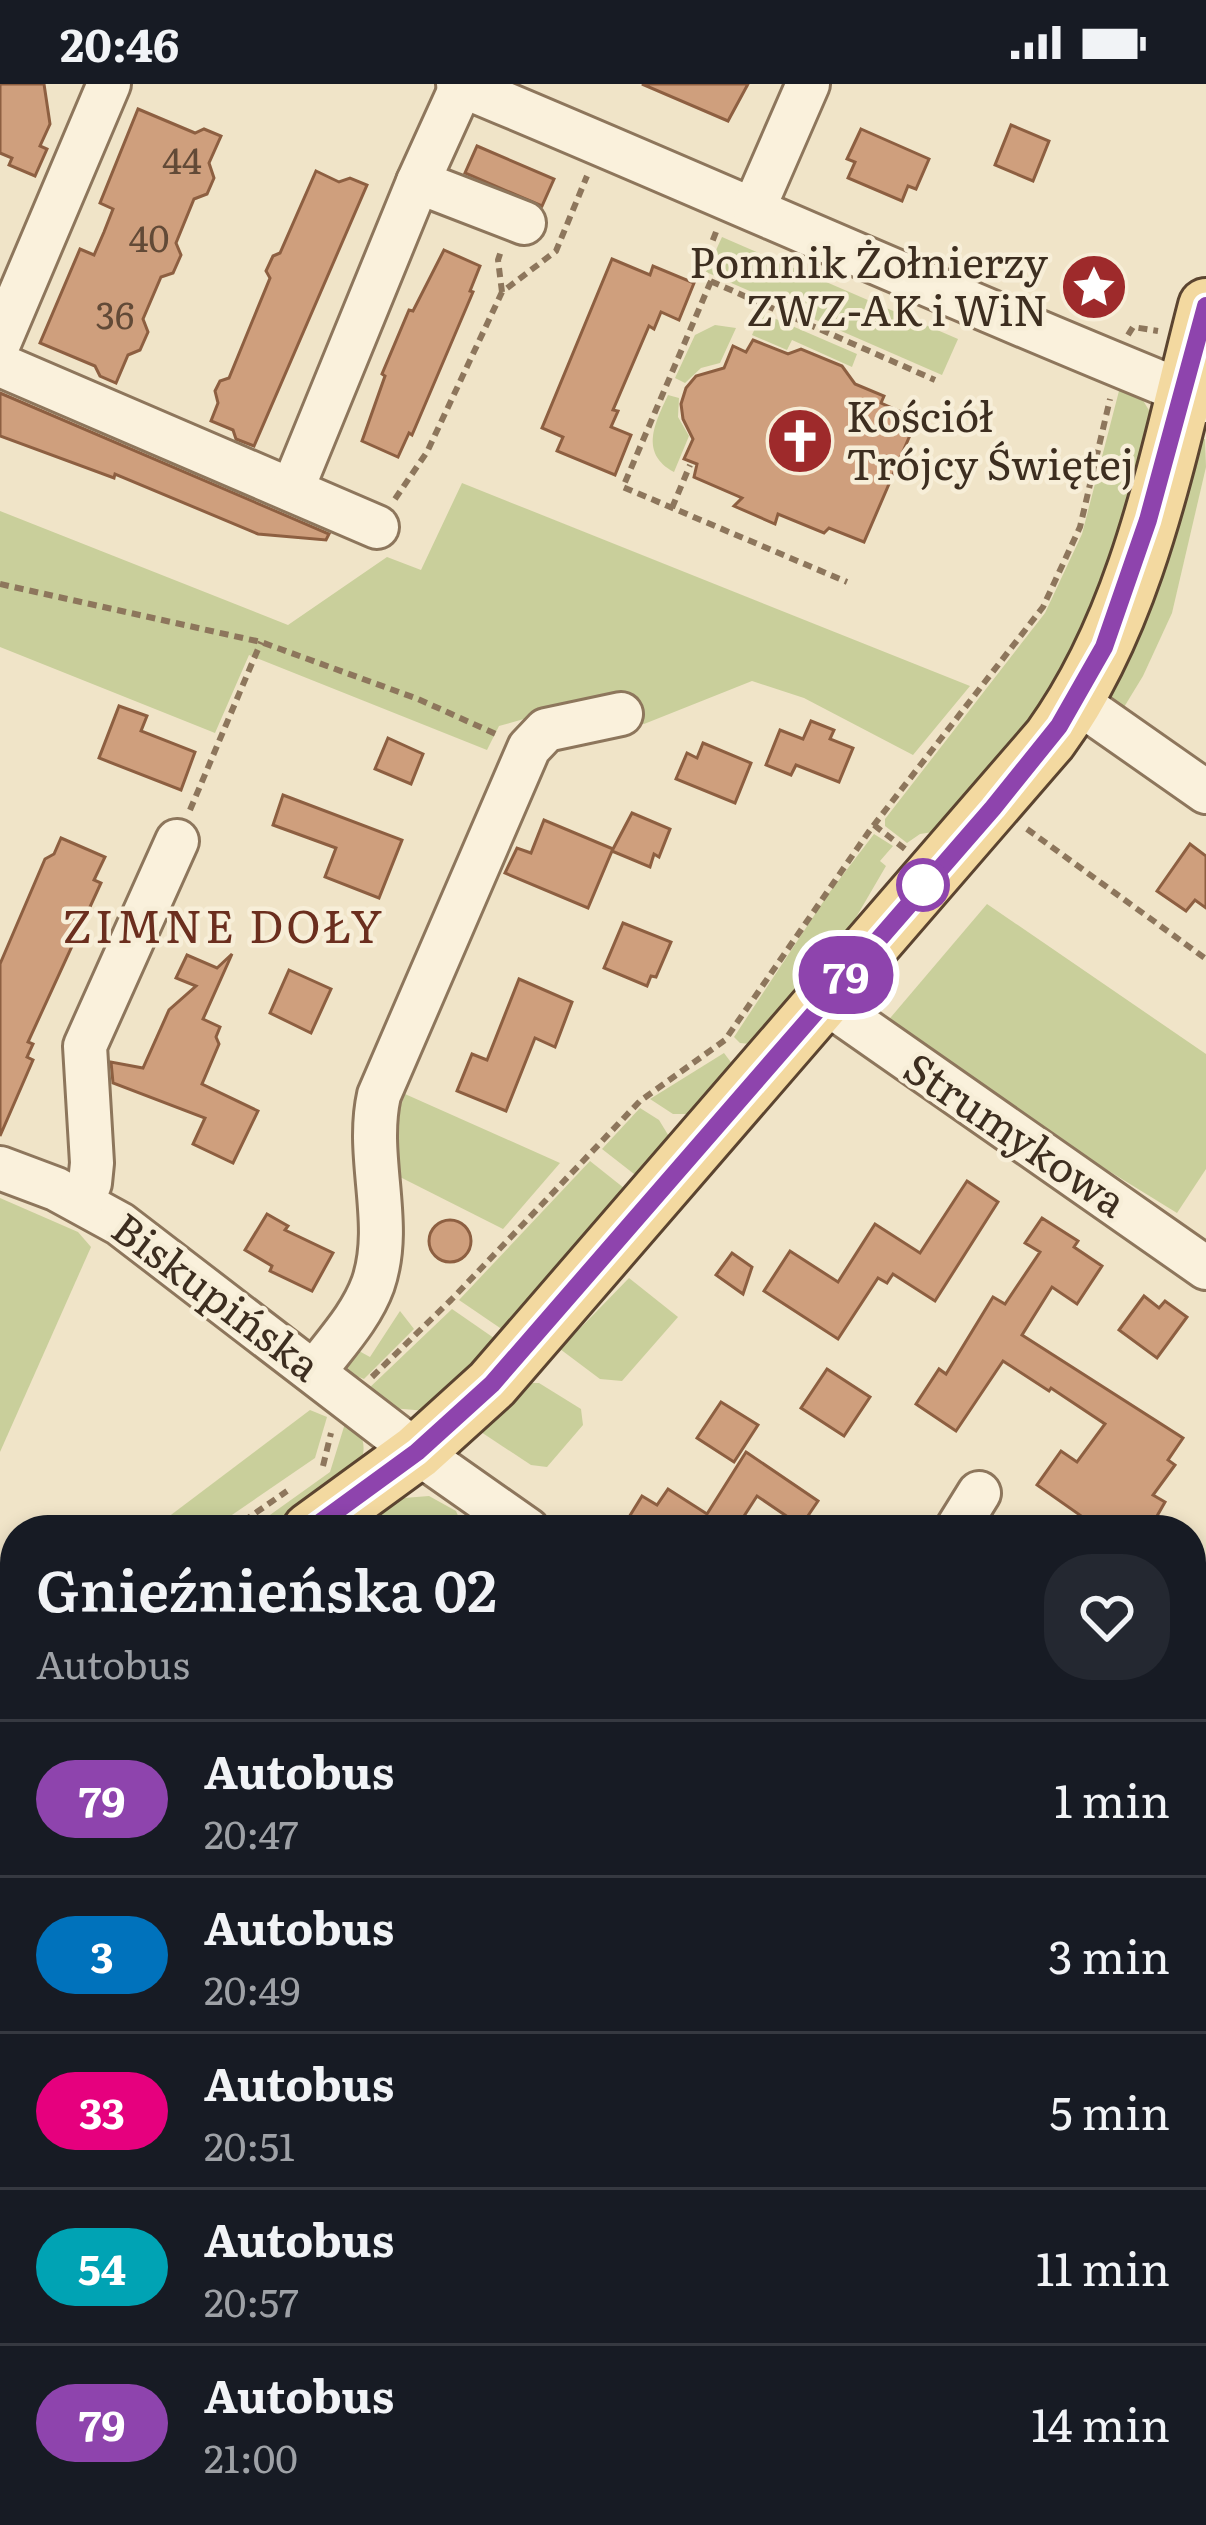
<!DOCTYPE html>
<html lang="pl">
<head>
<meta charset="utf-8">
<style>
	body { margin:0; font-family:Literata,serif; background:#242831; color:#f1f3f6; height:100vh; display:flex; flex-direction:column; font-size:45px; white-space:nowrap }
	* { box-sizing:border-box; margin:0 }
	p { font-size:39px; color:#9ea1a6 }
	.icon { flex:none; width:66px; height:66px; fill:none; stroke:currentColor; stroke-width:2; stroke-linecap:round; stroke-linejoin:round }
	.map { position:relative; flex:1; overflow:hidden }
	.drawer { position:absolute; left:0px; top:1431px; width:1206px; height:1011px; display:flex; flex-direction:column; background:#171b24; border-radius:48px 48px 0 0; box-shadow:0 6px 18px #0003 }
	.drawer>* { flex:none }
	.badge { padding:0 24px; border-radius:39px; font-size:42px; line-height:78px }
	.map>.badge { position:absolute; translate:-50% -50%; box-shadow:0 0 0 6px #fff }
	.round { display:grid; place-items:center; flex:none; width:126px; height:126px; border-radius:48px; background:#242831 }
	.summary { display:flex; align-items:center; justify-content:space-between; height:204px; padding:0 36px }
	h1 { font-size:57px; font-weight:600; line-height:90px }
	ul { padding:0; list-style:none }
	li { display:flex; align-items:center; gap:36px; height:156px; padding:0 36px; border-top:3px solid #363941 }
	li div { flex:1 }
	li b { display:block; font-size:45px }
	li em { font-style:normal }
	li .badge { min-width:132px; font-weight:700; text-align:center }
	.status { display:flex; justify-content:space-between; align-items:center; height:84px; padding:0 60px; background:#171b24; direction:ltr }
	.status svg { height:33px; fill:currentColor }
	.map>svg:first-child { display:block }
	.green { fill:#c9cf9b }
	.building { fill:#cf9f7d; stroke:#8d5f41; stroke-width:3 }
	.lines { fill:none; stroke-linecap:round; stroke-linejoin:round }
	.minor-casing { stroke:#8d765c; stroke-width:48 }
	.major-casing { stroke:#5b4430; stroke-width:60 }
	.path { stroke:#8d765c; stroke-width:6; stroke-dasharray:9 6; stroke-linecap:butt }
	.minor { stroke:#faf1dc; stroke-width:42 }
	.major { stroke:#f3d9a0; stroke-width:54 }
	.line-casing { stroke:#fff; stroke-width:27 }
	.line { stroke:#8e44ad; stroke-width:18 }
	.stop-dot { fill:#fff; stroke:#8e44ad; stroke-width:6 }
	.labels { text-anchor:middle; stroke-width:9; stroke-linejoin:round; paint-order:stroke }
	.number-label { font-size:36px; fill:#624a37 }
	.poi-label { font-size:42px; fill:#3d2e20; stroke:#f7eed8; text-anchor:end }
	.street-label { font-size:42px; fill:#3d2e20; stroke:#f7eed8 }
	.neighbourhood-label { font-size:45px; letter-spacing:3px; fill:#6b2e1e; stroke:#f7eed8 }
</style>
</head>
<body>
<div class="status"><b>20:46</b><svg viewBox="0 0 49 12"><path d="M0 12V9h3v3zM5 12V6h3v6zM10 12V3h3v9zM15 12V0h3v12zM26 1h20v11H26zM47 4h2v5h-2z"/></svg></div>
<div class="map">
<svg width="1206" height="2441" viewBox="0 0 1206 2441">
	<rect width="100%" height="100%" fill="#f0e4c8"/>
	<g class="green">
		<path d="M722,153L958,255L942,291L706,188Z"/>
		<path d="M762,229L857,270L852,283L792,256L787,266L752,251Z"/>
		<path d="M715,241L736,244L720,279L701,284L685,299L675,294L695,251Z"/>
		<path d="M1120,303L1141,313L1153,333L1139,415L1054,621L933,748L920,750L907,759L885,742V735L1045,529L1082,450Z"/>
		<path d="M668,311L679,314L678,333L689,352L674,388C639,369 655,339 668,311Z"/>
		<path d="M1198,355H1205L1206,383L1172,529L1143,592L1118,633L1101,617Z"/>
		<path d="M462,399L970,602L913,671L804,614L752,597L644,640L630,634L637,614L545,629L499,642L487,666L249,571L215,649L0,563V427L288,541L387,473L421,486Z"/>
		<path d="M874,750L893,762L880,777L886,782L844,854L760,961L740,959L734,953L829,809Z"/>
		<path d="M987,820L1206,970V1085L1177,1129L880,946Z"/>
		<path d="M724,969L733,981L695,1030H673L650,1015Z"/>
		<path d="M405,1010L560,1079L503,1145L398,1092L393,1042Z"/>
		<path d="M640,1024L659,1036L670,1054L643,1097L602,1065Z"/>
		<path d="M590,1077L634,1112L503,1246L459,1216Z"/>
		<path d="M0,1114L78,1148L91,1163L0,1368Z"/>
		<path d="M629,1194L678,1233L622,1297L600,1295L560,1265Z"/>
		<path d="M452,1225L504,1261L427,1327L391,1324L366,1307Z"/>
		<path d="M400,1227L414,1245L364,1295L343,1287L341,1279L348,1261L370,1273Z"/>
		<path d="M530,1299H539L581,1325L583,1341L547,1383L531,1381L481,1348Z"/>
		<path d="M310,1326L327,1333L315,1374L210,1446H151Z"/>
		<path d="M347,1333C364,1350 369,1364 357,1385L274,1446H249L330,1388Z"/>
		<path d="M429,1412L456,1427L464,1446H350L391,1415Z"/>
		<path d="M0,1838L15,1846V2037L0,2031Z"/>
		<path d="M477,2427H838L859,2441H461Z"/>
		<path d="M1018,2427H1128L1134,2441H999Z"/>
	</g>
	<g class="building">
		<path d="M0,0H44L50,40L40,62L47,65L35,92L9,81L12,74L0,69Z"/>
		<path d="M642,0H748L728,37Z"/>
		<path d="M138,25L195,49L204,45L221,52L209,79L214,94L207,110L194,115L176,159L181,171L173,189L161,193L143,235L148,248L140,266L128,271L116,299L100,292L95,282L40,259L80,165L94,171L104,148L113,125L100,119Z"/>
		<path d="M1011,41L1049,57L1033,97L995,81Z"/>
		<path d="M861,45L929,75L916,105L908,102L902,117L848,94L855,78L847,75Z"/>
		<path d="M477,62L554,95L542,122L465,89Z"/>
		<path d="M316,87L339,98L350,94L367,101L254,362L236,355L233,346L211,337L218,319L215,307L220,297L229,294L270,194L266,187L273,172L280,169Z"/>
		<path d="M444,166L480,182L470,207L473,208L412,351L409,349L398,373L362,357L385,292L382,290L409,226L413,227Z"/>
		<path d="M612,175L650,191L653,182L694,199L679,236L661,228L654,245L649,242L613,326L618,327L611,343L631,351L615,391L557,367L563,353L542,344Z"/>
		<path d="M753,256L788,270L801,265L842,282L855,300L884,312L881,319L917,335L864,458L829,444L824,449L778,430L775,440L734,422L742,414L694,393L697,380L684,375L693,355L683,335L681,320L686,304L696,292L724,284L733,262L746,268Z"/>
		<path d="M0,309L329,450L326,456L258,450L115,390L114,394L0,352Z"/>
		<path d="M119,622L147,632L141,647L195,668L181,706L99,674Z"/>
		<path d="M811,637L834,646L830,655L853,664L839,698L796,681L791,691L766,681L780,646L803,655Z"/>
		<path d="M388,654L423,670L411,700L375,685Z"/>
		<path d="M703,659L751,679L735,719L676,695L687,669L697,674Z"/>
		<path d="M283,711L402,756L379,814L325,793L336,764L273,741Z"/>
		<path d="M632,729L670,745L659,773L654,770L650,783L612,767L588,824L505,789L517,764L531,769L544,736L613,765Z"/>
		<path d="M61,754L105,773L94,796L101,799L28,958L33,960L27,973L33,976L0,1052V880L45,775L54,770Z"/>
		<path d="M1190,760L1206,772V824L1195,816L1186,827L1157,807Z"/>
		<path d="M623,839L671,858L656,893L651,892L647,902L604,884Z"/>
		<path d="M232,870L203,935L220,943L216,953L219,960L202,1000L258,1027L233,1079L193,1060L205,1034L113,999L111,978L143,984L169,926L196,902L176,894L187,871L217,884Z"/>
		<path d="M289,886L331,905L311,949L270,929Z"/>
		<path d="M519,895L572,918L555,963L535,954L506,1027L457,1007L472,970L487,976Z"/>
		<path d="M967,1097L998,1118L935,1217L893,1190L887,1199L878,1194L838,1255L764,1207L790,1167L838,1198L875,1140L920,1169Z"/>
		<path d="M267,1130L288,1142L285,1146L333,1169L312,1207L270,1187L272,1182L245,1166Z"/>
		<path d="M1042,1134L1078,1157L1074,1163L1102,1182L1077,1220L1052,1203L1022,1251L1183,1354L1168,1376L1175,1381L1153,1411L1165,1418L1149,1446L1123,1434L1116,1446H1080L1087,1436L1037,1401L1061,1367L1077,1378L1105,1340L1051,1304L1049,1307L1003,1277L956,1347L916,1320L939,1285L946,1290L993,1213L1005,1220L1040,1168L1025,1159Z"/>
		<circle cx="450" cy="1157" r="21"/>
		<path d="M732,1169L752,1183L743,1210L716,1191Z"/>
		<path d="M1144,1212L1159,1224L1165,1217L1187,1233L1157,1274L1119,1246Z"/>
		<path d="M827,1285L870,1313L844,1352L801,1324Z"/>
		<path d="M721,1318L758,1341L734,1378L697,1354Z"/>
		<path d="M746,1368L818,1417L801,1442L757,1412L735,1446H639L626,1438L642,1412L657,1421L668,1405L707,1430Z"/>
	</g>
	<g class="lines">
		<g class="minor-casing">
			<g id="minor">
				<path d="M458,0C708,104 955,216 1206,317"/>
				<path d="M418,98L524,139"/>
				<path d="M754,124L808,0"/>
				<path d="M0,257L109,0"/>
				<path d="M0,281L377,443"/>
				<path d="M292,406L418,98L462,1"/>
				<path d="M1076,617L1206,708"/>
				<path d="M824,917L1206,1184"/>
				<path d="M0,1084L56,1105L120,1140L417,1368L528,1446"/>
				<path d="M82,1118L90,1099L92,1079L85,962L177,757"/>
				<path d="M315,1287C336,1259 361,1233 373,1200C394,1139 365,1074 379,1011L529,664L546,646L621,630"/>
				<path d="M956,1446L979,1409"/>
				<path d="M1191,1853L1206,1803"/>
				<path d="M0,2049L15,2056"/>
				<path d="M1191,2158L1206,2173"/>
				<path d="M0,2391L15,2397"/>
				<path d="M85,2427L118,2441"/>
				<path d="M888,2427L902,2441"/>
				<path d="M533,2441L553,2427"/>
			</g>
		</g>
		<g class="major-casing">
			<g id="major">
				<path d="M310,1446L417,1368L492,1300L1050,655C1140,531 1168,368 1206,222"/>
				<path d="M0,1669L15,1656"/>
			</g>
		</g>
		<g class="path">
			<path d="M716,148L699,192L935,296"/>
			<path d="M711,197L623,403L847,498"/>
			<path d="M502,208L498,176L502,164"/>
			<path d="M1128,251L1133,243L1158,247"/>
			<path d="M395,415L427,368L502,208L556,167L587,92"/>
			<path d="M672,424L690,381"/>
			<path d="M0,500L261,558L418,615L498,651"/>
			<path d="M190,726L261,558"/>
			<path d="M874,741L905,765"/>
			<path d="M1027,745L1206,875"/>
			<path d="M372,1293L451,1216L640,1017L725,956L870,746L1043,523L1080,443L1110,315"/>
			<path d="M323,1382L331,1349"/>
			<path d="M231,1446L287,1407"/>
			<path d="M0,1499V1502"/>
			<path d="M0,1613L15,1601"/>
			<path d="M842,2441L851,2427"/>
		</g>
		<use href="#minor" class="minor"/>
		<use href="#major" class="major"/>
	</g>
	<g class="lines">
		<g class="line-casing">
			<path id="line" d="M310,1446L417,1368L492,1300L993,724L1059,642L1104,563L1148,436L1206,222"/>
		</g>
		<use href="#line" class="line"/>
	</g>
	<defs>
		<g id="sight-disc" transform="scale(3.45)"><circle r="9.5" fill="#9e2a2b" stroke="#f7eed8"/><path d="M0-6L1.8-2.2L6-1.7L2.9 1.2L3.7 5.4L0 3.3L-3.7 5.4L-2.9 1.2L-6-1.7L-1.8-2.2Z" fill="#fff"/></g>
		<g id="church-disc" transform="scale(3.45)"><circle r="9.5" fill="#9e2a2b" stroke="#f7eed8"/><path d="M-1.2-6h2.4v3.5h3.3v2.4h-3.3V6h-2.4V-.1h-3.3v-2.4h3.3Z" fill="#fff"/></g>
	</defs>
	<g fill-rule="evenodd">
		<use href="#sight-disc" x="1094" y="203"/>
		<use href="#church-disc" x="800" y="357"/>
	</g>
	<circle class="stop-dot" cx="923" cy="801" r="24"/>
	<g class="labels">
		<g class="number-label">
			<text x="182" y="90">44</text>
			<text x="149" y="168">40</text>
			<text x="115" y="245">36</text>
		</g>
		<g class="poi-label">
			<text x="1048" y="194">Pomnik Żołnierzy<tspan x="1048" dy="48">ZWZ-AK i WiN</tspan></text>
			<text x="846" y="348" text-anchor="start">Kościół<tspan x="846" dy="48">Trójcy Świętej</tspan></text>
		</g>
		<g class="street-label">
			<text transform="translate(1015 1051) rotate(34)" y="15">Strumykowa</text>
			<text transform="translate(216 1213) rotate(37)" y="15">Biskupińska</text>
		</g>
		<g class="neighbourhood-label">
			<text x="224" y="859">ZIMNE DOŁY</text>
		</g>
	</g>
</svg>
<b class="badge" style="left:846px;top:891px;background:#8e44ad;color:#fff">79</b>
<section class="drawer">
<div class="summary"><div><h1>Gnieźnieńska 02</h1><p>Autobus</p></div><a class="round"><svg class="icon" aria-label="heart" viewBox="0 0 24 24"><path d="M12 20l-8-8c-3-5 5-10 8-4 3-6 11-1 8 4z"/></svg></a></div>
<ul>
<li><span class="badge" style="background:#8e44ad;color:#fff">79</span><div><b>Autobus</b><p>20:47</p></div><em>1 min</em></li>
<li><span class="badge" style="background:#0072bc;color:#fff">3</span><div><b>Autobus</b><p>20:49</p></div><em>3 min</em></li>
<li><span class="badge" style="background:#e6007e;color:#fff">33</span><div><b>Autobus</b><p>20:51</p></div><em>5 min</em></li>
<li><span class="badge" style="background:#00a3b4;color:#fff">54</span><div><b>Autobus</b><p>20:57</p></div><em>11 min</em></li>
<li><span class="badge" style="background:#8e44ad;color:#fff">79</span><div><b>Autobus</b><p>21:00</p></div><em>14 min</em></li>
</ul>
</section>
</div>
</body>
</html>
